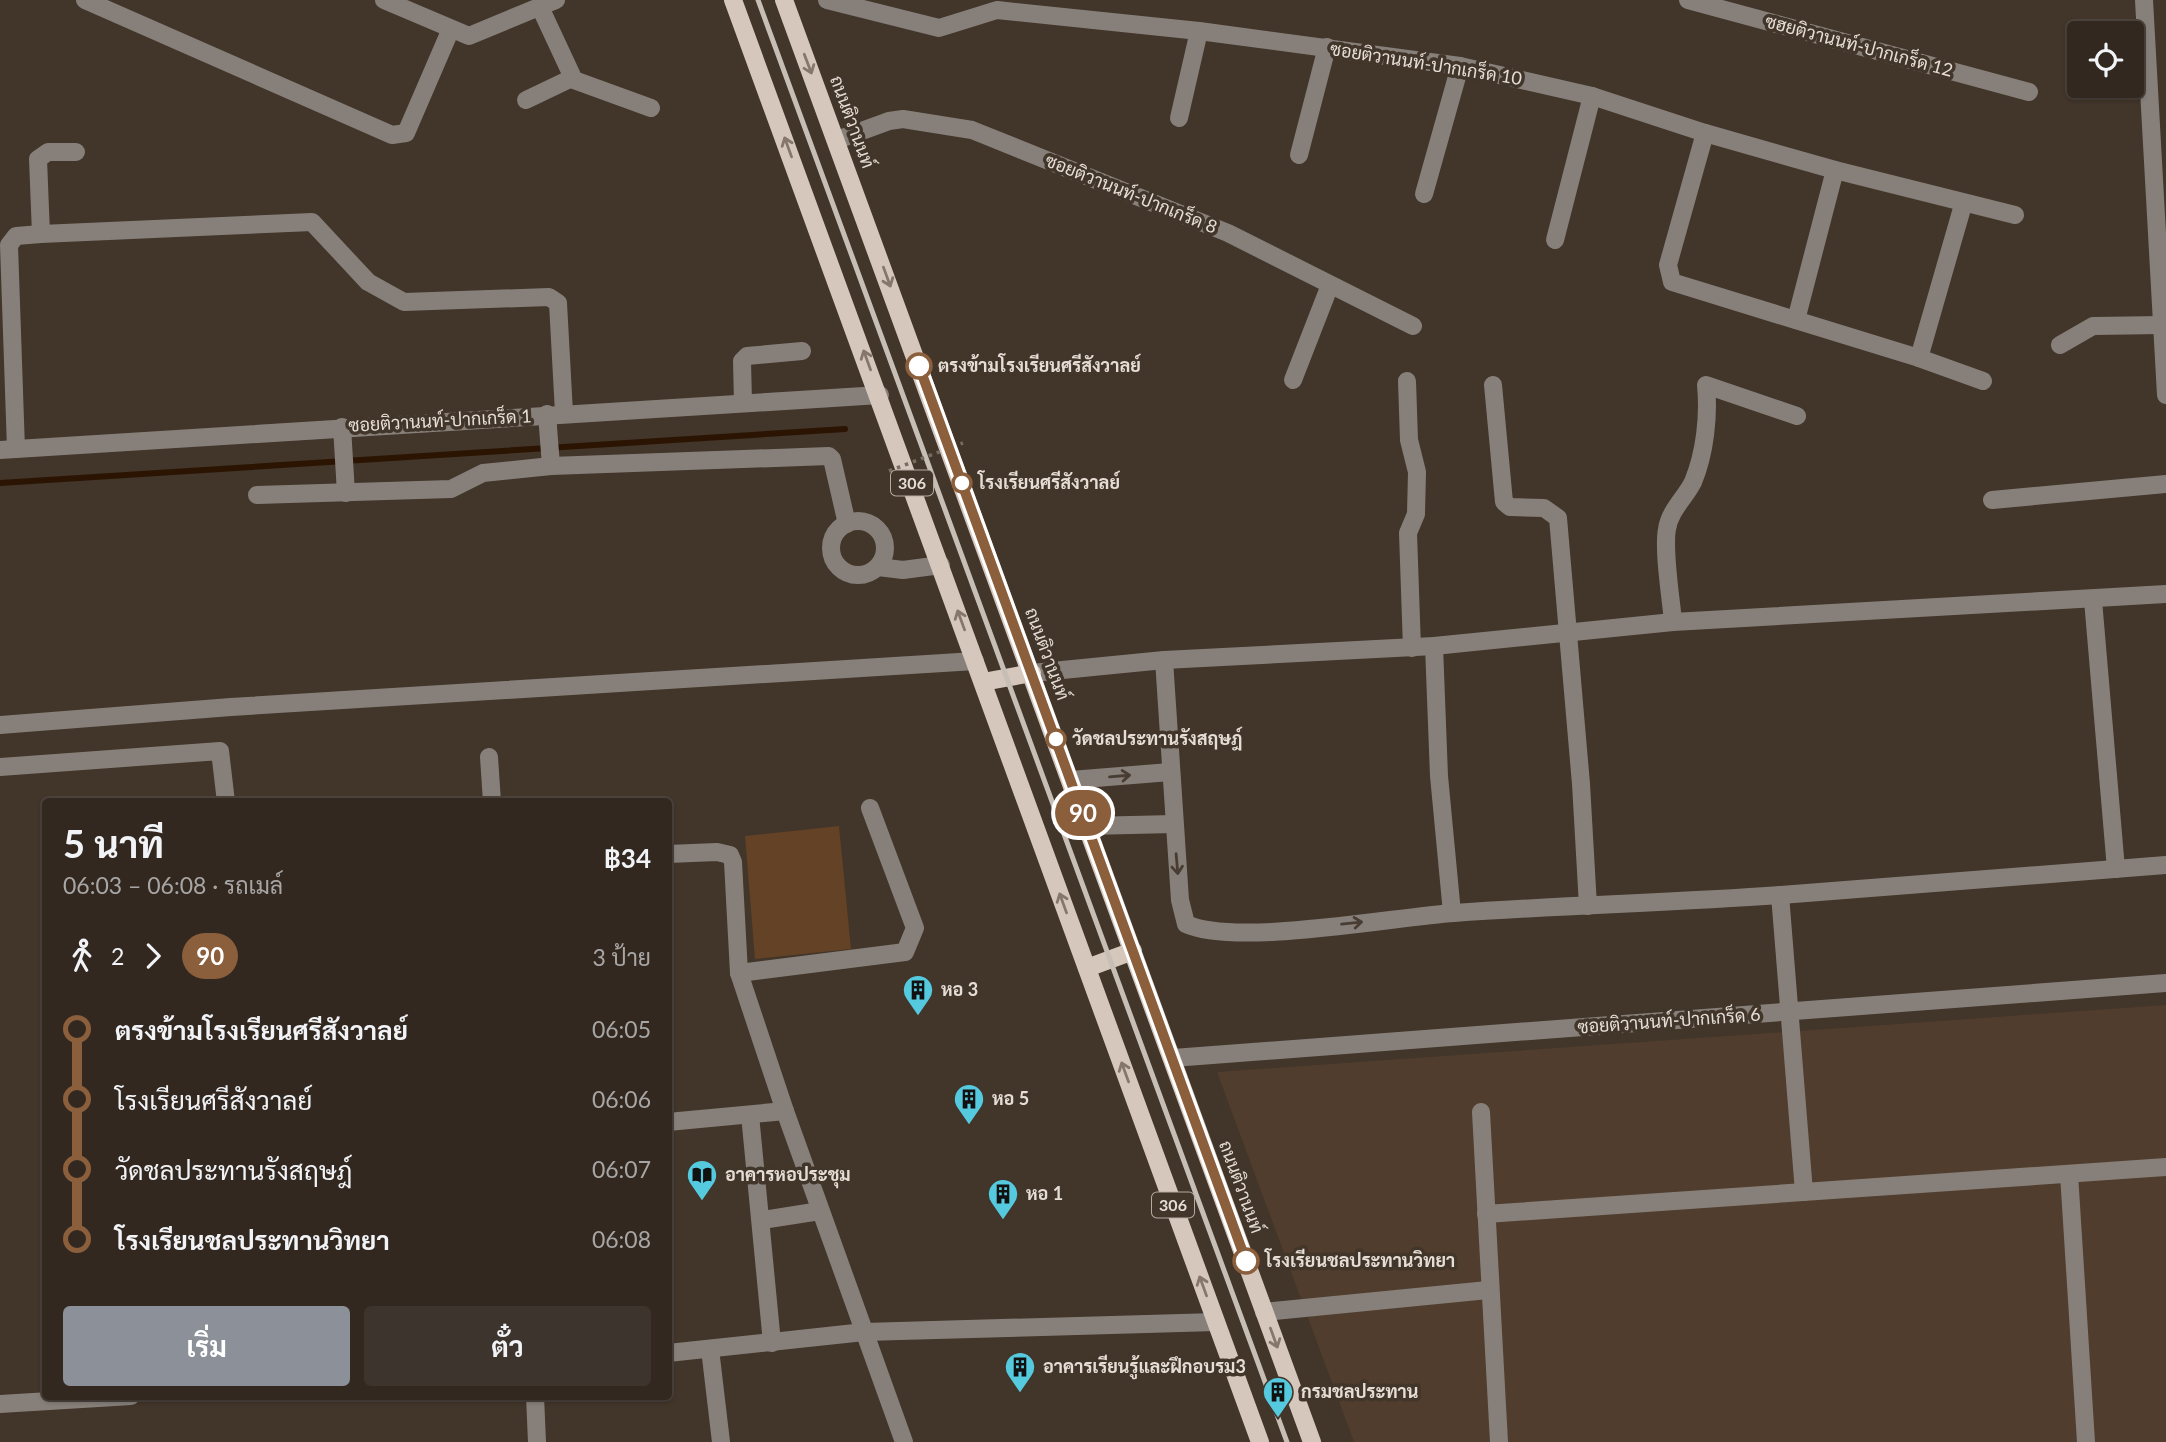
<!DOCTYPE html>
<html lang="th">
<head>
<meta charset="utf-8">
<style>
	body { margin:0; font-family:Lato,Sarabun,sans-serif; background:#3d342d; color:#f1f3f6; height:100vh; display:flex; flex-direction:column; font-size:26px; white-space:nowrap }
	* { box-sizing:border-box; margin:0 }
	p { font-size:23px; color:#a8a6a5 }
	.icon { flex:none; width:38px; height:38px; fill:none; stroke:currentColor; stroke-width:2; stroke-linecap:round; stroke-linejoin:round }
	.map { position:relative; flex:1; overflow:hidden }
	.side { position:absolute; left:42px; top:798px; width:630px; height:602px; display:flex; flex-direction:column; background:#322820; border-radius:7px; box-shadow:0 2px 5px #0004,0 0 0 2px #4d443e }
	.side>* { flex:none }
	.badge { padding:0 14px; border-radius:23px; font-size:24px; line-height:46px }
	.buttons { position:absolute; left:2067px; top:21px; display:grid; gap:14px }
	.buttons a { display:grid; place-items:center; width:77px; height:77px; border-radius:7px; background:#322820; box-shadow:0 2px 5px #0004,0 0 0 2px #4d443e; font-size:35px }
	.map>.badge { position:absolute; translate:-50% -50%; box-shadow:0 0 0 4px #fff }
	.legs { display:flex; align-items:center; gap:10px; height:77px; padding:0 21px; font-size:23px }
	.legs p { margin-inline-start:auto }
	.head { display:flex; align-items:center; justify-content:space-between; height:119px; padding:0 21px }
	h1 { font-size:38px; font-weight:700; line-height:52px }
	.action { display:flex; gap:14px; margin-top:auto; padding:14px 21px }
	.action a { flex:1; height:80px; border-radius:7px; background:#8c9099; color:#fff; font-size:28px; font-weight:700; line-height:80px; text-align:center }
	.action a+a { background:#3d342d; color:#f1f3f6 }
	ul { padding:0 21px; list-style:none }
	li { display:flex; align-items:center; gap:24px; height:70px; font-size:26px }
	li i { display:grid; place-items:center; width:10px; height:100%; margin:0 9px; background:currentColor }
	li i::after { content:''; width:18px; height:18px; margin:-9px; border:5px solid; border-radius:50%; background:#322820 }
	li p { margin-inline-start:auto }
	li:first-child i { background:linear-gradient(#0000 50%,currentColor 0) }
	li:last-child i { background:linear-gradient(currentColor 50%,#0000 0) }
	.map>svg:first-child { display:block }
	.built { fill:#503d2d }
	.green { fill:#634225 }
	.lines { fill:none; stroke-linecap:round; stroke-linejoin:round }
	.stream { stroke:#2b1502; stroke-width:6 }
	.minor { stroke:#87807a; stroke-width:18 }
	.major { stroke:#d6c7bc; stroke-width:18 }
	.rail { stroke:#c7beb5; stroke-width:5 }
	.path-bridge { stroke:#796d63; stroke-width:3.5; stroke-dasharray:3.5 5; stroke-linecap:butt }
	.oneway { stroke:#85776c }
	.oneway2 { stroke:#493c32 }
	.line-1-casing { stroke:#fff; stroke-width:16 }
	.line-1 { stroke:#8b5e3c; stroke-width:10 }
	.stop-1-dot { fill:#fff; stroke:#8b5e3c; stroke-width:3.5 }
	.labels { text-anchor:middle; stroke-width:7; stroke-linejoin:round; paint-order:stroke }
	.shield { fill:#42352a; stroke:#b5aba2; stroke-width:2 }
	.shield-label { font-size:16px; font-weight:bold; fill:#e6ded6 }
	.street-label { font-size:18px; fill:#e6ded6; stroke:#42352a }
	.stop-label { font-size:18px; font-weight:bold; fill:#e6ded6; stroke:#42352a; text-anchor:start }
	.poi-label { font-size:18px; font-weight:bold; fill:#e6ded6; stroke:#42352a; text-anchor:start }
</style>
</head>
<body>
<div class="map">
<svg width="2166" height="1442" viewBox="0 0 2166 1442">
	<rect width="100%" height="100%" fill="#42352a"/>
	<path class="built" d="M2166,1005V1442H1354L1217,1072Z"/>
	<path class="green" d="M839,826L851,949L755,959L745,836Z"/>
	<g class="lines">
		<path class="stream" d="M0,483L845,429"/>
		<g class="minor">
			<path d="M85,0L392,135L406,133L450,31"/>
			<path d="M384,0L469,36L556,0"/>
			<path d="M827,0L939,28L997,10L1199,31L1460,66L1592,96L1705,133L1835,170L2015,215"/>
			<path d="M1688,0L2029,92"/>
			<path d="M2144,0L2166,395"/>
			<path d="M540,7L574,80L651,108"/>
			<path d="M526,100L572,78"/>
			<path d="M1179,118L1199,31"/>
			<path d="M1705,133L1668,265L1672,282L1919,358L1983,381"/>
			<path d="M837,140L889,121L903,119L972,130L1228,233L1413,326"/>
			<path d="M1299,155L1327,47"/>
			<path d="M1424,194L1460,66"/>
			<path d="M41,234L38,159L48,152H76"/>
			<path d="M1555,240L1592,96"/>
			<path d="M1796,320L1835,170"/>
			<path d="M2060,345L2093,326L2162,325"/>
			<path d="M1919,358L1963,205"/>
			<path d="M1293,380L1330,285"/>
			<path d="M1407,381L1409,440L1417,472L1416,514L1408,533L1412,648"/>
			<path d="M1493,385L1504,502L1510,507L1544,508L1558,518L1581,784L1588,906"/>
			<path d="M743,402L742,361L747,356L802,351"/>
			<path d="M547,414L551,466"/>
			<path d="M342,427L346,493"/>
			<path d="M16,449L9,245L16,236L41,234L312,222L368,282L404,302L549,297L558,303L564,413"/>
			<path d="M0,450L880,395"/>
			<path d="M257,495L451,489L483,473L551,466L829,456L832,459L847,524"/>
			<path d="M1992,500L2166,484"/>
			<circle cx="858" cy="548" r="27"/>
			<path d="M878,567L903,570L941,565"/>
			<path d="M2093,600L2116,869"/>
			<path d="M1673,622C1671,598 1663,551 1667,529C1670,510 1685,498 1693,482C1705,453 1709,416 1706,385L1797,416"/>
			<path d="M1434,646L1439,776L1452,913"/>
			<path d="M1164,660L1180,900L1186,924C1236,947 1393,917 1454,913C1563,905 1672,903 1781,895C1910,886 2038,875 2166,865"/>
			<path d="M1032,673L1164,660L1434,646L1673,622L2166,594"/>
			<path d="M0,725L231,707L975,661"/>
			<path d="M489,757L492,802"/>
			<path d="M0,767L220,751L226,802"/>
			<path d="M1071,780L1170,772"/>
			<path d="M1088,826L1174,824"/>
			<path d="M668,854L717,852L730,855L733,862L739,973L785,1111L904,1442"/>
			<path d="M1780,895L1804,1192"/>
			<path d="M739,973L905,952L915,928L870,808"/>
			<path d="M1173,1058L2166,983"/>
			<path d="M1481,1112L1499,1442"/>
			<path d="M750,1115L772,1343"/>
			<path d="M668,1122L785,1111"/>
			<path d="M2069,1174L2086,1442"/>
			<path d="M1486,1214L2166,1167"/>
			<path d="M762,1220L820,1211"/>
			<path d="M1264,1312L1488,1290"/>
			<path d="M710,1349L721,1442"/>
			<path d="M668,1353L864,1332L1216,1322"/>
			<path d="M535,1396L537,1442"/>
			<path d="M0,1404L131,1396"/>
		</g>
		<g class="major">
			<path d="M733,0L1260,1442"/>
			<path d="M784,0L1312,1442"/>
			<path d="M983,682L1032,673"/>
			<path d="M1087,968L1133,951"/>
		</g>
		<path class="rail" d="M758,0L1287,1442"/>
		<path class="path-bridge" d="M889,471L963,443"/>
	</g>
	<defs><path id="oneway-shaft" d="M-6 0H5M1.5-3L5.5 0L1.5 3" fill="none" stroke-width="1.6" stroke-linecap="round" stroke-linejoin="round" transform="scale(1.75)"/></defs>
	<g class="oneway">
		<use href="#oneway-shaft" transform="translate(808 64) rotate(69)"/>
		<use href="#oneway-shaft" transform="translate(788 147) rotate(-110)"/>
		<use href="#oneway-shaft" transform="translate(887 277) rotate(70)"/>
		<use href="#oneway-shaft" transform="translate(867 360) rotate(-110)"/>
		<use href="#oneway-shaft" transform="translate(961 620) rotate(-110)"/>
		<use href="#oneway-shaft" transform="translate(1063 903) rotate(-110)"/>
		<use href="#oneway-shaft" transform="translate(1125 1072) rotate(-110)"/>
		<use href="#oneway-shaft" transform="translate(1203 1286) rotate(-110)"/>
		<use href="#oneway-shaft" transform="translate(1274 1338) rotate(70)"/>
	</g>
	<g class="oneway2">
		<use href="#oneway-shaft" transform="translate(1120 776) rotate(-5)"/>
		<use href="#oneway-shaft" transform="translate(1177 864) rotate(85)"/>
		<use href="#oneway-shaft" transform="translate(1352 923) rotate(-6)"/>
	</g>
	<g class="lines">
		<g class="line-1-casing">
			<path id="line-1" d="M919,366L1246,1261"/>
		</g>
		<use href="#line-1" class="line-1"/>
	</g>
	<defs>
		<g id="building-pin" transform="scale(1.575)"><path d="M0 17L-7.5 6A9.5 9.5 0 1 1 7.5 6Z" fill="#55cadf" stroke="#42352a"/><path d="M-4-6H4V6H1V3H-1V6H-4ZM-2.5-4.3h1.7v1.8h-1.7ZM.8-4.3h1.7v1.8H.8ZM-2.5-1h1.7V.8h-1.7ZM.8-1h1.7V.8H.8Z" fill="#111"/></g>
		<g id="library-pin" transform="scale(1.575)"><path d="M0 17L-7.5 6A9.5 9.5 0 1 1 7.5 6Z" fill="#55cadf" stroke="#42352a"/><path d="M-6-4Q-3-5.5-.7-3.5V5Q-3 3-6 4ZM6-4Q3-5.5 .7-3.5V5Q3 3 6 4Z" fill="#111"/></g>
	</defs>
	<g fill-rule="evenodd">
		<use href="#building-pin" x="918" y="990"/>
		<use href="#building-pin" x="969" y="1099"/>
		<use href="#library-pin" x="702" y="1175"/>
		<use href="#building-pin" x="1003" y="1194"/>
		<use href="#building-pin" x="1020" y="1367"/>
		<use href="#building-pin" x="1278" y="1392"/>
	</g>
	<g class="stop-1-dot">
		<circle cx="919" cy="366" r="12"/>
		<circle cx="962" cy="483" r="9"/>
		<circle cx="1056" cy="739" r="9"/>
		<circle cx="1246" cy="1261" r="12"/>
	</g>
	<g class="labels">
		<g class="shield">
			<rect x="891" y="470.5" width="42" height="25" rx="5"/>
			<rect x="1152" y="1192.5" width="42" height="25" rx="5"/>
		</g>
		<g class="shield-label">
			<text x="912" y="489">306</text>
			<text x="1173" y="1211">306</text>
		</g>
		<g class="street-label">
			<text transform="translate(1859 46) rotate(15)" y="6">ซฮยติวานนท์-ปากเกร็ด 12</text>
			<text transform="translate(1426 64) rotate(9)" y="6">ซอยติวานนท์-ปากเกร็ด 10</text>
			<text transform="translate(852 122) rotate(70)" y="6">ถนนติวานนท์</text>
			<text transform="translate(1131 194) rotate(22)" y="6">ซอยติวานนท์-ปากเกร็ด 8</text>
			<text transform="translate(440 421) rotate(-3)" y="6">ซอยติวานนท์-ปากเกร็ด 1</text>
			<text transform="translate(1047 654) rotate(70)" y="6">ถนนติวานนท์</text>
			<text transform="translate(1669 1021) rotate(-4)" y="6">ซอยติวานนท์-ปากเกร็ด 6</text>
			<text transform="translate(1241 1187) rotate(70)" y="6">ถนนติวานนท์</text>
		</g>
		<g class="stop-label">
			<text x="938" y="372">ตรงข้ามโรงเรียนศรีสังวาลย์</text>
			<text x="978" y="489">โรงเรียนศรีสังวาลย์</text>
			<text x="1072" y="745">วัดชลประทานรังสฤษฎ์</text>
			<text x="1265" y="1267">โรงเรียนชลประทานวิทยา</text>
		</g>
		<g class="poi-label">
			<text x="941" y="996">หอ 3</text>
			<text x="992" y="1105">หอ 5</text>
			<text x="725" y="1181">อาคารหอประชุม</text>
			<text x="1026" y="1200">หอ 1</text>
			<text x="1043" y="1373">อาคารเรียนรู้และฝึกอบรม3</text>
			<text x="1301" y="1398">กรมชลประทาน</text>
		</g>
	</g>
</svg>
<div class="buttons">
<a><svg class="icon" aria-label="locate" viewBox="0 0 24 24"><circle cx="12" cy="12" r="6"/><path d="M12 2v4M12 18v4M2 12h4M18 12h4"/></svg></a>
</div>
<b class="badge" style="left:1083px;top:813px;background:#8b5e3c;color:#fff">90</b>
<section class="side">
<div class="head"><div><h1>5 นาที</h1><p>06:03 – 06:08 · รถเมล์</p></div><b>฿34</b></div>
<div class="legs"><svg class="icon" aria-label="walk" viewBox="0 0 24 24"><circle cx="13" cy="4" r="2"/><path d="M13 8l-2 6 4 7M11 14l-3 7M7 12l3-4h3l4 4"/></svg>2<svg class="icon" aria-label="forward" viewBox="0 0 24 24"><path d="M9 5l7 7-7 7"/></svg><b class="badge" style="background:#8b5e3c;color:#fff">90</b><p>3 ป้าย</p></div>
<ul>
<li><i style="color:#8b5e3c"></i><b>ตรงข้ามโรงเรียนศรีสังวาลย์</b><p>06:05</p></li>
<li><i style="color:#8b5e3c"></i><span>โรงเรียนศรีสังวาลย์</span><p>06:06</p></li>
<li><i style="color:#8b5e3c"></i><span>วัดชลประทานรังสฤษฎ์</span><p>06:07</p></li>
<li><i style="color:#8b5e3c"></i><b>โรงเรียนชลประทานวิทยา</b><p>06:08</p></li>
</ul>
<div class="action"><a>เริ่ม</a><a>ตั๋ว</a></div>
</section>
</div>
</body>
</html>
